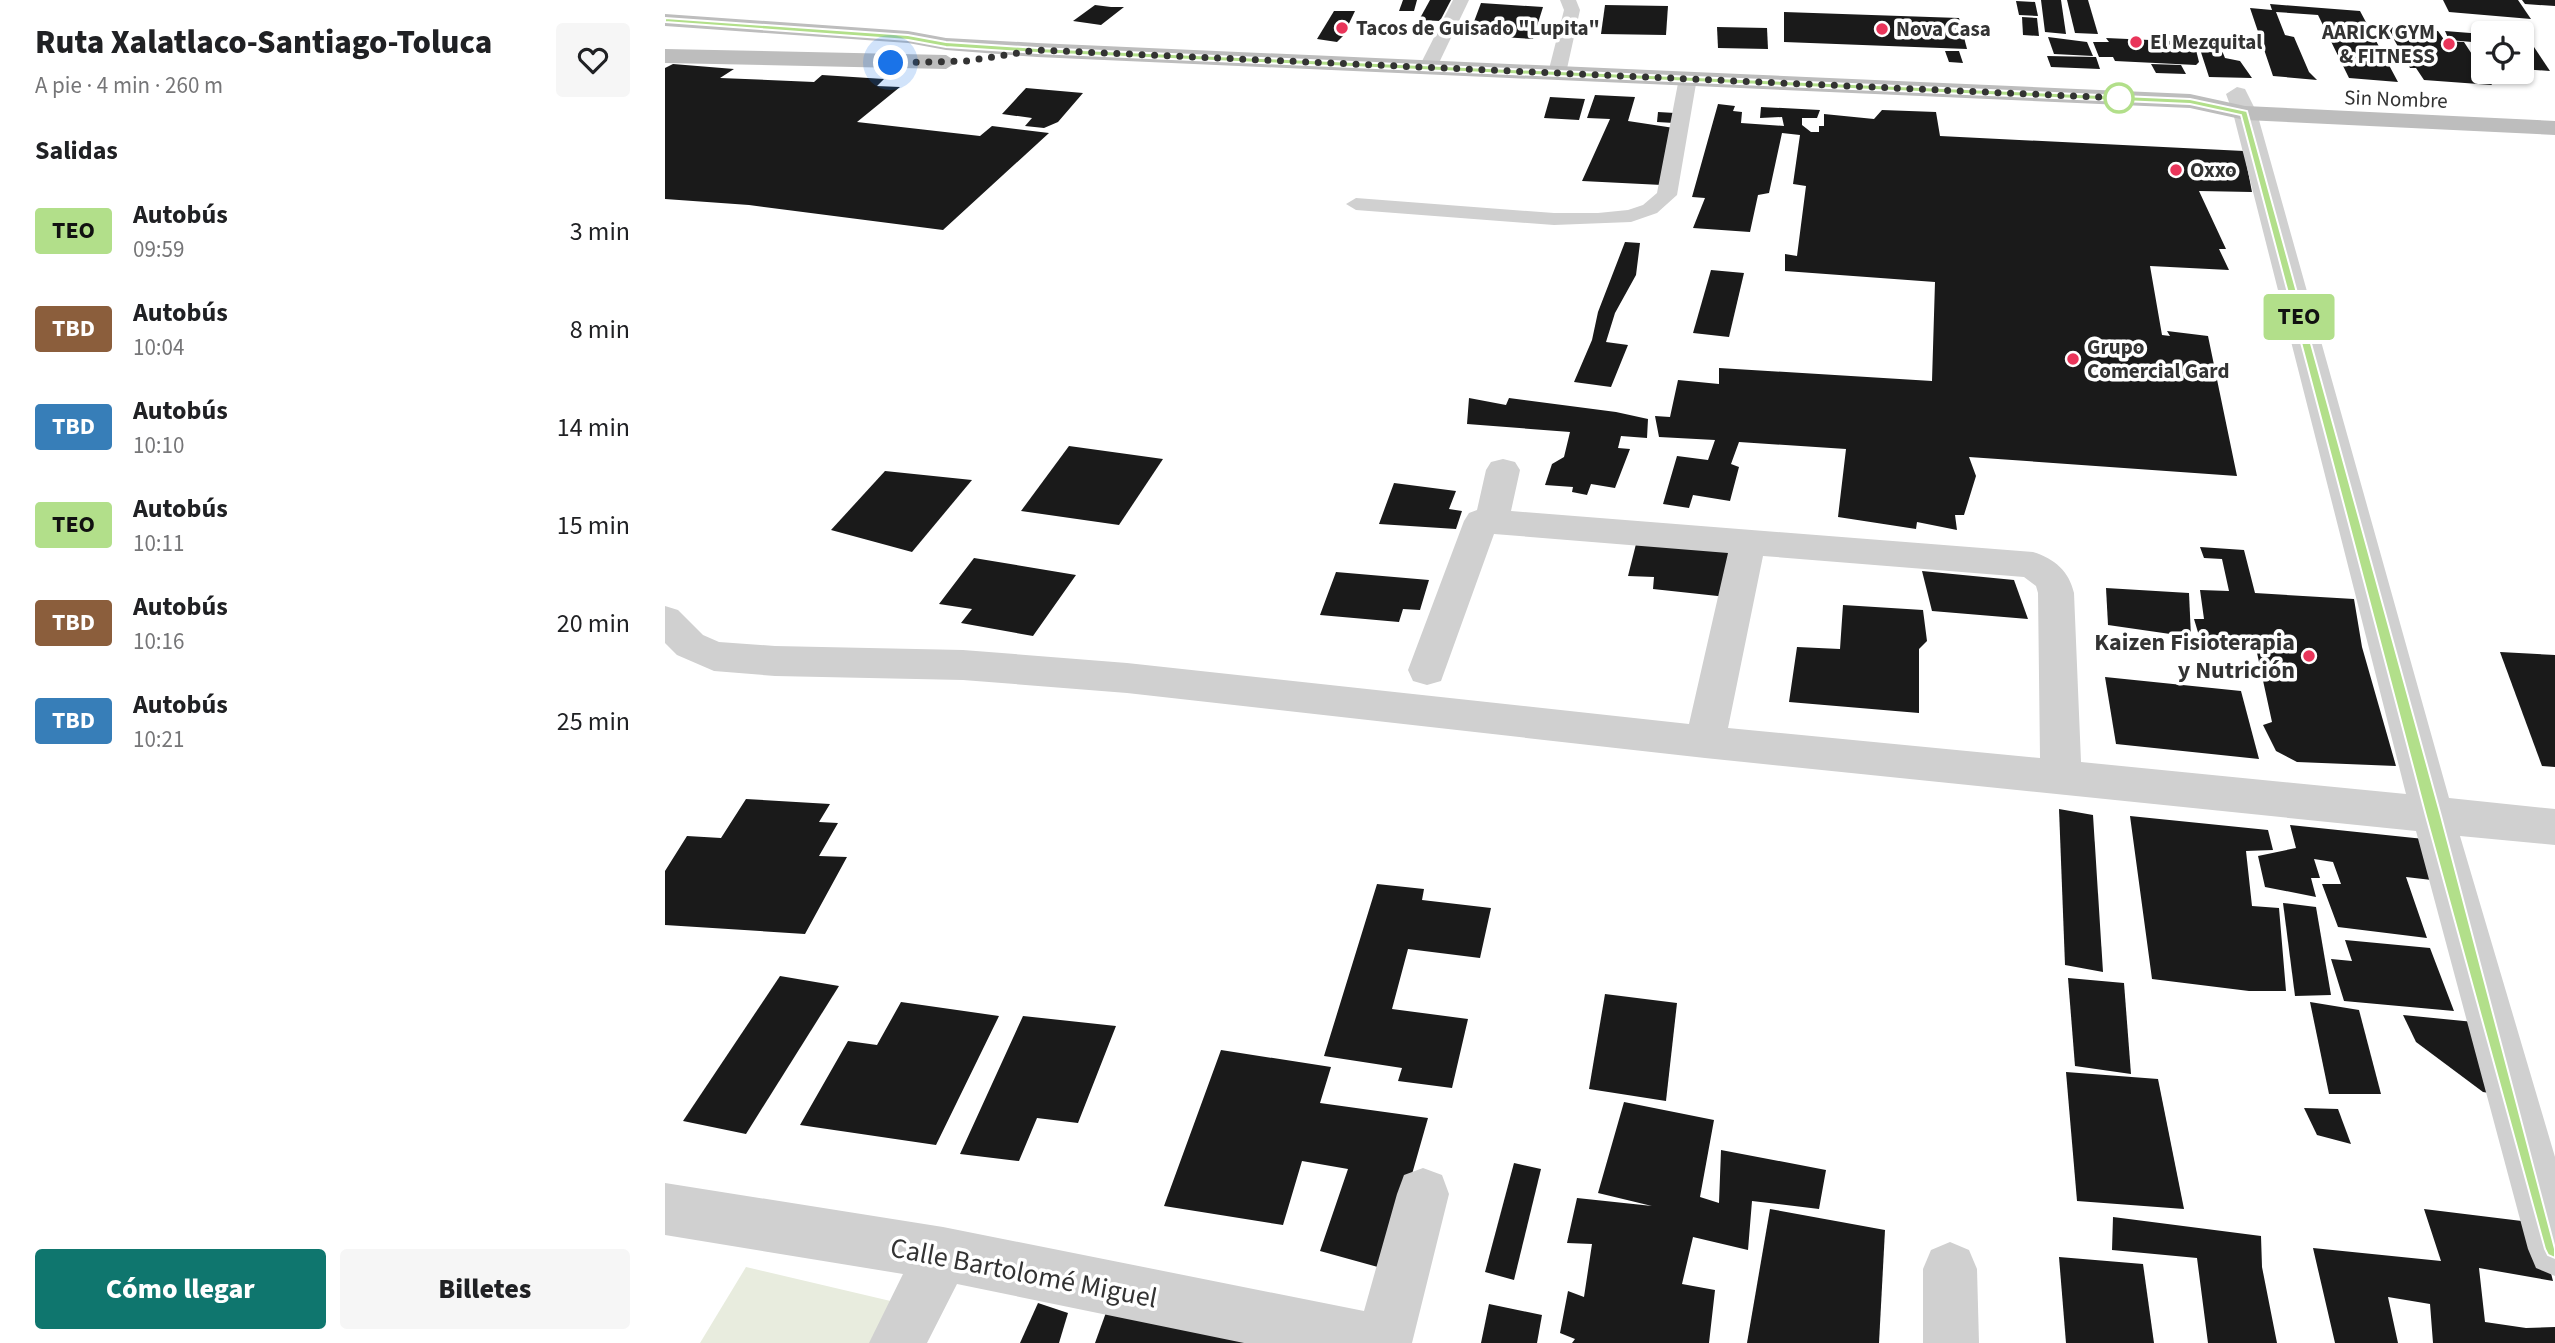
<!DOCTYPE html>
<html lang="es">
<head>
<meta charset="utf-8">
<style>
	body { margin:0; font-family:"Source Sans 3",sans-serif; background:#f6f6f6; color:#202124; height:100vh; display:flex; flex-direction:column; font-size:26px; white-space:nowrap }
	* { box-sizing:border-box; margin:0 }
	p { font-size:23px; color:#757577 }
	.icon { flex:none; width:38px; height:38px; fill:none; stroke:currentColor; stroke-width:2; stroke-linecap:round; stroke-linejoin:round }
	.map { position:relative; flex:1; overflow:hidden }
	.panel { display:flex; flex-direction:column; background:#fff; width:665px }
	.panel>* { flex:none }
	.badge { padding:0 14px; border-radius:5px; font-size:24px; line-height:46px }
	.controls { position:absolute; left:1806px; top:21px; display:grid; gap:14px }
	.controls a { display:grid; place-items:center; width:63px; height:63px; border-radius:7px; background:#fff; box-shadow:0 2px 5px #0004; font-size:35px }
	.you { position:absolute; width:35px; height:35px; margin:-18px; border:5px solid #fff; border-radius:50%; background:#1a73e8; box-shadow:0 0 0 10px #1a73e833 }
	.map>.badge { position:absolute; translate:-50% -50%; box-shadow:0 0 0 4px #fff }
	h2 { padding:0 35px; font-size:26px; line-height:63px }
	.round { display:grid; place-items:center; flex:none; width:74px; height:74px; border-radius:7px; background:#f6f6f6 }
	.summary { display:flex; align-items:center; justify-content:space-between; height:119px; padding:0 35px }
	h1 { font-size:33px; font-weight:800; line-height:52px }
	.cta { display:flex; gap:14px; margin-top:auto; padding:14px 35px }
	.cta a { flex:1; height:80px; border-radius:7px; background:#0f766e; color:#fff; font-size:28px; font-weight:800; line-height:80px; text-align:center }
	.cta a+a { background:#f6f6f6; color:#202124 }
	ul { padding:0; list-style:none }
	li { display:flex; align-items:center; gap:21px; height:98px; padding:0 35px }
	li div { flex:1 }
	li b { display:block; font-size:26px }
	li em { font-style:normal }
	li .badge { min-width:77px; font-weight:700; text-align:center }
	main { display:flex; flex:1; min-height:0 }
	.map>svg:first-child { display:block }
	.green { fill:#e8ecde }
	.building { fill:#1a1a1a }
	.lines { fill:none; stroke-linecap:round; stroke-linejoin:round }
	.service { fill:#d0d0d0; fill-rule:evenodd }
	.minor { fill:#d0d0d0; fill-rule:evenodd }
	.secondary { fill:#bdbdbd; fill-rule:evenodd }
	.line { fill:#b2df8a; stroke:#fff; stroke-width:2 }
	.walk { stroke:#333; stroke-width:7; stroke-dasharray:0 12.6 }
	.poi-dot { fill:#e9355a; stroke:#fff; stroke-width:2.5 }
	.stop-dot { fill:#fff; stroke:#b2df8a; stroke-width:3.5 }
	.labels { text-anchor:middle; stroke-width:7; stroke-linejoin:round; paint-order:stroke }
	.far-poi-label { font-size:21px; font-weight:bold; fill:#333; stroke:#fff; text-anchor:start }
	.far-street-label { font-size:21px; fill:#333; stroke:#fff }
	.poi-label { font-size:24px; font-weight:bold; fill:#333; stroke:#fff; text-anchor:end }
	.near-street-label { font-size:28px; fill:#333; stroke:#fff }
</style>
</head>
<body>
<main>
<section class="panel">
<div class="summary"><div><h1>Ruta Xalatlaco-Santiago-Toluca</h1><p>A pie · 4 min · 260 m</p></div><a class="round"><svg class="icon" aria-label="heart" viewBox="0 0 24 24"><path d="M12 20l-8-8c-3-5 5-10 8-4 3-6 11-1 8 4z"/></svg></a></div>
<h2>Salidas</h2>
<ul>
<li><span class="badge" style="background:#b2df8a;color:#111">TEO</span><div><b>Autobús</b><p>09:59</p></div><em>3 min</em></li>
<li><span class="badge" style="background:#8b5e3c;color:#fff">TBD</span><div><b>Autobús</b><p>10:04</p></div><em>8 min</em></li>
<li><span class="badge" style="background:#377eb8;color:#fff">TBD</span><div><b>Autobús</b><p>10:10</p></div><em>14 min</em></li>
<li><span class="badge" style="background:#b2df8a;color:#111">TEO</span><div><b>Autobús</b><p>10:11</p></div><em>15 min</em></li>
<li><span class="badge" style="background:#8b5e3c;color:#fff">TBD</span><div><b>Autobús</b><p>10:16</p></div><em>20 min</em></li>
<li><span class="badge" style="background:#377eb8;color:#fff">TBD</span><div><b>Autobús</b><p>10:21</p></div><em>25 min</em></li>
</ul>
<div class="cta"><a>Cómo llegar</a><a>Billetes</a></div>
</section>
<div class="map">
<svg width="1890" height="1343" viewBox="0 0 1890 1343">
	<rect width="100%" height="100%" fill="#fff"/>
	<path class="green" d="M81,1267L234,1303L213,1343H35Z"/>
	<g class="building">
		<path d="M738,0H752L749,11H734Z"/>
		<path d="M765,0H786L775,21L754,20Z"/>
		<path d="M1376,0H1396L1401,34L1380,32Z"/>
		<path d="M1402,0H1423L1433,34L1410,33Z"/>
		<path d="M1778,0H1853L1866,19L1784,12Z"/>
		<path d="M1857,0H1890V6L1860,4Z"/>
		<path d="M1351,1L1370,2L1373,16L1354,15Z"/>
		<path d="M816,3L878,7L868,39L804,35Z"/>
		<path d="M1605,4L1695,11L1733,82L1684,78L1653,15L1611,12L1620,35L1629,37L1644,72L1652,80L1608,76L1585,8L1607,10Z"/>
		<path d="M430,5L446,7H459L436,25L408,21Z"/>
		<path d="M940,5L1003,6L1001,35L936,34Z"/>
		<path d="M669,11H690L678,36L672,42L652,39Z"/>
		<path d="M1119,12L1294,18L1302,49L1119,42Z"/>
		<path d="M1357,17L1372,18L1374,36L1358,35Z"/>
		<path d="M1052,27L1102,28L1103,49L1053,48Z"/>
		<path d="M1722,27L1773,31L1780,41L1799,42L1827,85L1759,80L1751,68H1745Z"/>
		<path d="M1780,31L1818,34V61L1807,42L1784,40Z"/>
		<path d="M1383,37L1422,42L1428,56L1389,54Z"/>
		<path d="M1857,37L1863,38L1885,71L1857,69Z"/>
		<path d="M1441,38L1529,42L1534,62L1531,65L1450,61L1448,57H1434L1428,42H1444Z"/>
		<path d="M1532,40L1553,41L1560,58L1575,61L1587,78L1544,77Z"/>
		<path d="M1280,51H1294L1298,63L1284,62Z"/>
		<path d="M1382,56L1431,57L1435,69L1386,67Z"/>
		<path d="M8,64L69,69L55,78L149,82L157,75L219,79L212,86L235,87L192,122L315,136L327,126L384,133L278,230L84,205L0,199V68Z"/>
		<path d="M1486,64L1516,65L1521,74L1491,73Z"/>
		<path d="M361,88L418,93L393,122L379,128L360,126L367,118L337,114Z"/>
		<path d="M930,95L970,97L963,121L1009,128L997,185L917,181L945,119L922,118Z"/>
		<path d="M885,97L920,99L914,120L879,118Z"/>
		<path d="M1053,104L1070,106L1068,111L1077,112L1076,123L1119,126L1117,117L1095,118L1096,107L1155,110L1152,118H1137V125L1146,132H1154V126H1159V114L1209,119L1217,110L1271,112L1275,136L1579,151L1587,192L1534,191L1561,249H1554L1564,270L1485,266L1497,335L1505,336L1502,331L1543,336L1572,476L1304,457L1311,476L1299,515H1290L1292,530L1252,522L1251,529L1173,517L1181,449L1074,442L1066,464L1074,467L1065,501L1028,495L1024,508L998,504L1012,456L1043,460L1050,440L994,437L990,416L1005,417L1013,380L1054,384V368L1267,381L1270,282L1120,271V254L1132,256L1141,186L1128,184L1135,135L1117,133L1104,193L1093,195L1085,232L1028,228L1040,198L1027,197Z"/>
		<path d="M993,112L1010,113L1009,123L992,122Z"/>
		<path d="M960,242L975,243L971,275L950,313L941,342L963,345L946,387L909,382L927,340L933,312Z"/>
		<path d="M1046,270L1079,273L1064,337L1028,333Z"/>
		<path d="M804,398L841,405L844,398L951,412L983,419L982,438L956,436L953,448L965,449L950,488L926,484L922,495L907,492L908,487L880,485L887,464L899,457L905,432L802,424Z"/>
		<path d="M404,446L498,459L454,525L356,511Z"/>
		<path d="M220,471L307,480L247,552L166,530Z"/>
		<path d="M729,483L791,491L784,509L797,511L791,529L714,524Z"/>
		<path d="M971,544L1075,553L1062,597L988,589L989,577L963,576Z"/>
		<path d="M1535,547L1579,550L1590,593L1689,599L1697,647L1731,766L1632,762L1611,751L1598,725L1607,722L1589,639H1535L1529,619H1539L1535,590L1564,591L1557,559L1539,558Z"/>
		<path d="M309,558L411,575L368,636L296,623L307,609L274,604Z"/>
		<path d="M1257,571L1349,580L1363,619L1267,611Z"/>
		<path d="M671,572L764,580L755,610L738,609L734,622L655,615Z"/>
		<path d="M1441,588L1524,593L1526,637L1443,625Z"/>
		<path d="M1178,605L1258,610L1262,641L1254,649V713L1124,702L1132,647L1175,649Z"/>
		<path d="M1835,652L1890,655V767L1877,766Z"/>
		<path d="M1440,677L1576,691L1594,759L1451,744Z"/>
		<path d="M81,799L165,804L154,822L173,823L154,856L182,857L140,934L0,925V871L22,836L56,838Z"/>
		<path d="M1394,809L1428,815L1438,972L1400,965Z"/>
		<path d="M1465,816L1603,830L1608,850L1581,851L1587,906L1614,908L1621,991H1584L1487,979Z"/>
		<path d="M1625,825L1759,839L1775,881L1741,877L1762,938L1673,927L1657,884H1676L1668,862L1649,859L1655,878H1646L1651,897L1600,887L1593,856L1631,848Z"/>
		<path d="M712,884L759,889L757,900L826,908L815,958L743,949L727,1009L803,1019L787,1088L733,1081L737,1068L659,1056Z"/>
		<path d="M1618,903L1651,907L1666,995L1630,996Z"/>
		<path d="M1680,940L1765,948L1789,1011L1679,1001L1666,959L1687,961Z"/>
		<path d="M115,976L174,986L81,1134L18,1121Z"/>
		<path d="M1403,978L1459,983L1466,1074L1410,1066Z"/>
		<path d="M940,994L1012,1003L1001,1101L924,1089Z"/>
		<path d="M236,1002L334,1016L271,1145L135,1125L183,1041L212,1045Z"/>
		<path d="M1645,1002L1694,1010L1716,1094H1664Z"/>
		<path d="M1738,1015L1809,1022L1830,1094L1818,1092L1751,1042Z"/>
		<path d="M358,1016L451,1026L413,1123L372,1118L354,1161L295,1154Z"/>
		<path d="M556,1050L666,1067L655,1103L763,1118L720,1269L655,1251L683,1169L637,1161L618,1225L499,1206Z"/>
		<path d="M1401,1072L1493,1079L1519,1209L1412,1201Z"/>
		<path d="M959,1102L1049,1120L1035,1197L1054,1203L1056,1150L1161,1170L1154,1209L1087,1201L1083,1250L1028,1237L1017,1284L1050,1290L1044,1343H907L910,1339L895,1333L903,1291L919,1297L927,1244L902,1243L912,1198L987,1206L933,1193Z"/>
		<path d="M1639,1108L1673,1109L1686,1144L1652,1135Z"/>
		<path d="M849,1163L876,1169L849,1280L820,1272Z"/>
		<path d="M1105,1209L1220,1230L1214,1343H1082Z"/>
		<path d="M1759,1209L1873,1223L1888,1281L1814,1268L1820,1322L1861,1328L1890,1327V1343H1768L1765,1304L1723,1297L1733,1343H1670L1648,1248L1776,1261Z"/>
		<path d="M1448,1217L1596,1236L1597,1267L1612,1343H1543L1532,1258L1447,1250Z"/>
		<path d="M1394,1257L1478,1264L1489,1343H1401Z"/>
		<path d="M373,1303L403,1313L394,1343H355Z"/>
		<path d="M824,1304L877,1315L872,1343H816Z"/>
		<path d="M443,1307L591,1343H430Z"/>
	</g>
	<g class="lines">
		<g class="service">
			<path d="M788,0H804L772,67L769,71H757L754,67Z"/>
			<path d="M895,0H911L915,10L901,73L892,78L883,73L899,10Z"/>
			<path d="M1023,73L1032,78L1012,195L992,213L966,222L889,225L691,210L681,204L691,198L889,213H933L963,210L978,205L992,193L1014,78Z"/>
		</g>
		<g class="minor">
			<path d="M1572,87L1580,89L1592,113L1784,798L1890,809V845L1795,836L1890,1157V1276L1871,1268L1863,1249L1751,831L1040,758L462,693L298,680L110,676L49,671L12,655L0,643V606L13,610L38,635L54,642L110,646L298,650L462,663L1024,724L1063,553L829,534L776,681L762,685L748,681L743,670L799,521L804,513L812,510L821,470L826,462L838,459L850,462L855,470L846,511L1368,552C1390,559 1404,571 1409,593L1416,762L1741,794L1568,113L1561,94ZM1098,556L1359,577L1371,586L1373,593L1375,758L1063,728Z"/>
			<path d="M758,1168L777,1175L784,1194L747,1343H579L292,1284L262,1343H204L238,1274L0,1235V1183L278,1227L699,1311L732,1194L739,1175Z"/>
			<path d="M1285,1242L1304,1250L1312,1269L1314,1343H1258V1269L1266,1250Z"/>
		</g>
		<g class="secondary">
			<path d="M0,14L243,31L281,38L372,43L1525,94L1580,106L1890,121V135L1580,120L1525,108L372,57L281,50L243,43L0,26Z"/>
			<path d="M0,49L281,55L292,62L281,69L0,63Z"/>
		</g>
	</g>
	<path class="line" d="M0,18L243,35L281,42L372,48L1525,99L1582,111L1776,816L1890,1249V1258L1883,1255L1880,1249L1761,816L1576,115L1525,104L372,53L281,47L243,40L0,22Z"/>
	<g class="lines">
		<path class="walk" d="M226,63L302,61L372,50L1454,98"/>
	</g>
	<g class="poi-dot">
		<circle cx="677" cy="28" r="7"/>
		<circle cx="1217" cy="29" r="7"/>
		<circle cx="1471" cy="42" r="7"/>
		<circle cx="1784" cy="44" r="7"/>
		<circle cx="1511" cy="170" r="7"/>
		<circle cx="1408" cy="359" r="7"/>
		<circle cx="1644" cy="656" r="7"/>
	</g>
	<circle class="stop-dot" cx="1454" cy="98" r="14"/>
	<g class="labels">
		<g class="far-poi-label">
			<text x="691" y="35">Tacos de Guisado "Lupita"</text>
			<text x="1231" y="36">Nova Casa</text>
			<text x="1770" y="39" text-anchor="end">AARICK GYM<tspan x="1770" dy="24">&amp; FITNESS</tspan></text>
			<text x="1485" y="49">El Mezquital</text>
			<text x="1525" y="177">Oxxo</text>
			<text x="1422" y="354">Grupo<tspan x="1422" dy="24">Comercial Gard</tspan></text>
		</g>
		<g class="far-street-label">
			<text transform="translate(1731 99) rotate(2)" y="7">Sin Nombre</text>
		</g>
		<g class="poi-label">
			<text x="1630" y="650">Kaizen Fisioterapia<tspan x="1630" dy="28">y Nutrición</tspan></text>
		</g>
		<g class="near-street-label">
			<text transform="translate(359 1272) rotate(11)" y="10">Calle Bartolomé Miguel</text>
		</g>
	</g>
</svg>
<div class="controls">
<a><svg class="icon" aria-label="locate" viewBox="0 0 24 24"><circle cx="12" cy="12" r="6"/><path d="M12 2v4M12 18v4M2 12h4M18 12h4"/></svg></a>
</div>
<div class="you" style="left:226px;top:63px"></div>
<b class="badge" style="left:1634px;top:317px;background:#b2df8a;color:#111">TEO</b>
</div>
</main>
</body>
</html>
